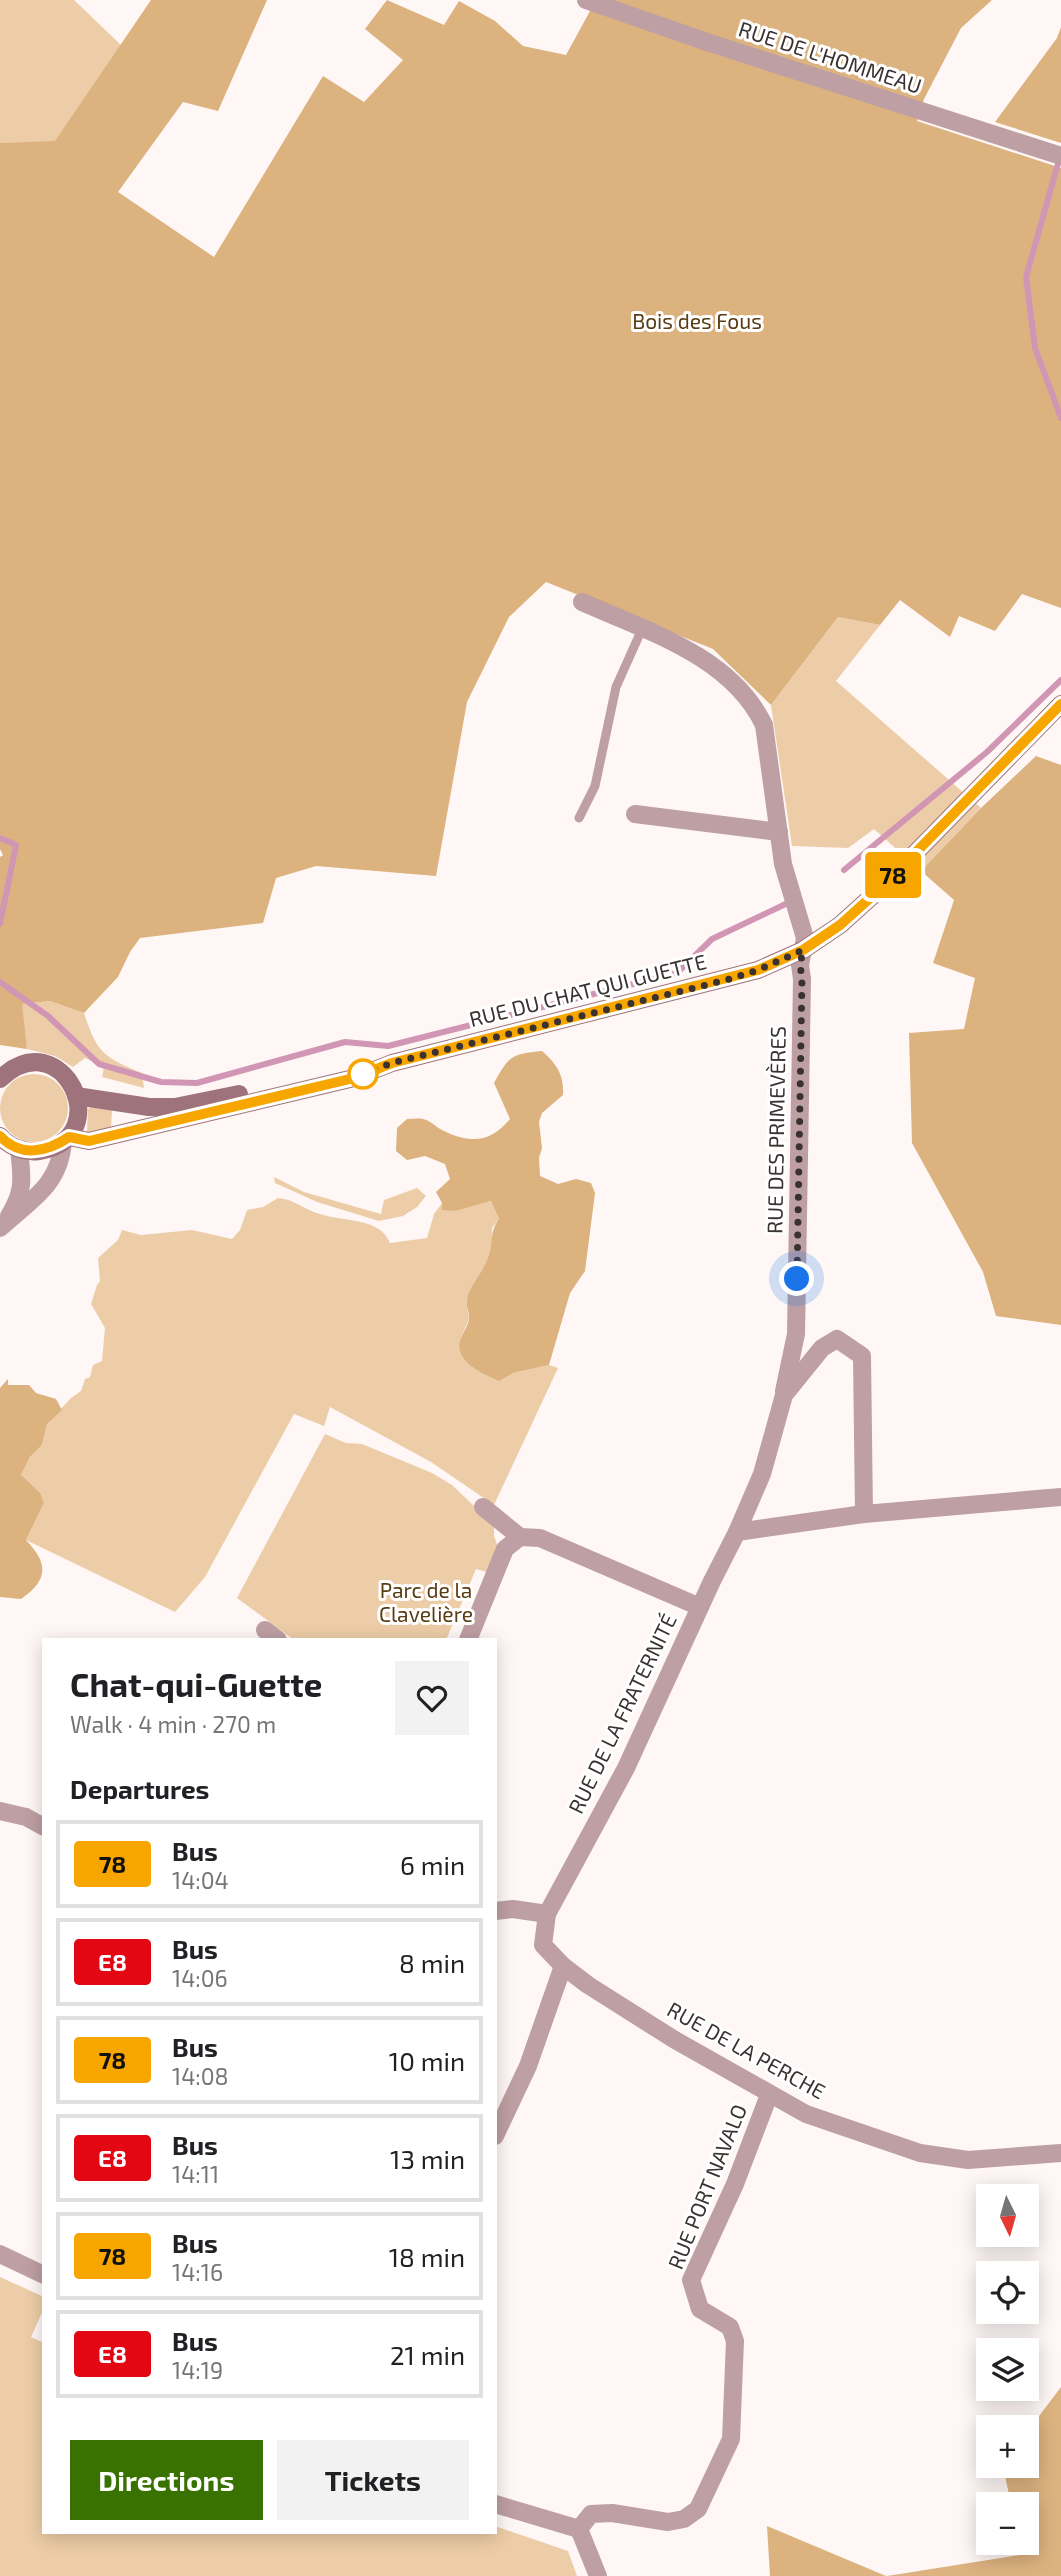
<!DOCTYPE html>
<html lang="en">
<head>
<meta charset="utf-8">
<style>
	body { margin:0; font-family:"Exo 2",sans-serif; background:#f2f2f2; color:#202124; height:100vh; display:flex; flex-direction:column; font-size:26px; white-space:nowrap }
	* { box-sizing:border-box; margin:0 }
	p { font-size:23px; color:#757577 }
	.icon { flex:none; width:38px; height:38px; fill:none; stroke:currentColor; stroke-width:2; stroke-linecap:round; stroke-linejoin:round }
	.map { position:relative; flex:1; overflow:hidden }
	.drawer { position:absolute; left:42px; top:1638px; width:455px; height:896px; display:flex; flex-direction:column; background:#fff; border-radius:0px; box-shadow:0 4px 18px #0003 }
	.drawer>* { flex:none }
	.badge { padding:0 14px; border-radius:5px; font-size:24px; line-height:46px }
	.needle { width:46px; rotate:175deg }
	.buttons { position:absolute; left:976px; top:2184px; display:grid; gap:14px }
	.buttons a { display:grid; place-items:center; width:63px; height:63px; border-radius:0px; background:#fff; box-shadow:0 4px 18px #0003; font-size:35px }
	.you { position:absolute; width:35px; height:35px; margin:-18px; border:5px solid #fff; border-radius:50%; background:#1a73e8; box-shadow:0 0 0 10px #1a73e833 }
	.map>.badge { position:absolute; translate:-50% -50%; box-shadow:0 0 0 4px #fff }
	h2 { padding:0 28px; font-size:26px; line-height:63px }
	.round { display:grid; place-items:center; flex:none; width:74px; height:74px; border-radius:0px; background:#f2f2f2 }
	.summary { display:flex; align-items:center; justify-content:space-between; height:119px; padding:0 28px }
	h1 { font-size:33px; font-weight:700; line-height:52px }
	.cta { display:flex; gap:14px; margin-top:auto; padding:14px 28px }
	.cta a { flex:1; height:80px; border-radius:0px; background:#397201; color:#fff; font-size:28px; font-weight:700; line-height:80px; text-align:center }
	.cta a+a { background:#f2f2f2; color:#202124 }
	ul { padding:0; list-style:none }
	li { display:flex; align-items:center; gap:21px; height:88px; margin:0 14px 10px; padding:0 14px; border:4px solid #e0e0e0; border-radius:0px }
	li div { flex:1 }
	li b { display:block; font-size:26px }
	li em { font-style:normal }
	li .badge { min-width:77px; font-weight:700; text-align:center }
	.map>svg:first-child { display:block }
	.green { fill:#edcda7 }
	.forest { fill:#dcb27f }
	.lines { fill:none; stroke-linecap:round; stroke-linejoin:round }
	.stream { stroke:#d296b5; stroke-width:6 }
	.lane { stroke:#be9fa3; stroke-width:9 }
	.street { stroke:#be9fa3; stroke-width:18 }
	.secondary { stroke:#9f737b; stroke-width:18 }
	.line-casing { stroke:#fff; stroke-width:16 }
	.line { stroke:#f7a600; stroke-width:10 }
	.walk { stroke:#393231; stroke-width:7; stroke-dasharray:0 12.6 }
	.stop-dot { fill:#fff; stroke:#f7a600; stroke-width:3.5 }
	.labels { text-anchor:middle; stroke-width:6; stroke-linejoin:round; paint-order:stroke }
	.street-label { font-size:21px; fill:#393231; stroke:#fff }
	.park-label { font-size:21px; fill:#593c14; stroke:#fff }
</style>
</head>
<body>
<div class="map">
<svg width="1061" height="2576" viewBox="0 0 1061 2576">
	<rect width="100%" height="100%" fill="#fef7f6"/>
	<g class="green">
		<path d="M0,0H74L121,45L55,142L0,143Z"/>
		<path d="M838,617L880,625L836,681L981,808L921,871L874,829L848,848L792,846L771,705Z"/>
		<path d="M50,1001L84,1013C97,1053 103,1057 142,1073L144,1088L102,1077L104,1067L85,1058L73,1067L55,1056L27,1049L21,1004Z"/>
		<circle cx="34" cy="1108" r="34"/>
		<path d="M91,1107L112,1110L111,1129L87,1132L88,1109Z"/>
		<path d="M274,1177L304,1192L381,1214L384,1200L417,1188L426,1196L417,1207L403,1216L379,1221L317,1202L275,1183Z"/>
		<path d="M278,1198C294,1199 305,1210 320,1214C343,1222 380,1217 390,1243L427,1238L434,1214L442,1203L456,1211L491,1201L499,1219L492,1228V1247L487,1262L475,1281L466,1301L469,1319L461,1337L513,1373L549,1365L558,1368L494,1505L431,1462L330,1407L324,1426L294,1414L205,1577L175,1612L26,1540L44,1503L21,1475L30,1457L42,1445L47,1424L71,1398L81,1391L85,1379L90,1377L93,1365L102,1361L105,1328L91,1304L97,1285L100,1281L98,1258L118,1240L122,1230L141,1235L192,1230L232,1239L240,1230L247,1210L263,1207Z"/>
		<path d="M325,1434L346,1443L362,1444L432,1473L452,1485L494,1525V1536L498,1547L490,1573L476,1569L446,1640H294L237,1598Z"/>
		<path d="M0,2277L44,2297V2308L31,2337L44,2343V2532H495V2526L568,2551L577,2576H0Z"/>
	</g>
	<g class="forest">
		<path d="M151,0H267L218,111L183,102L118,192L214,257L323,76L364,102L403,60L365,29L387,0L444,25L459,1L495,21L523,46L566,55L596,0H992L961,28L924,99L917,121L1061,168V608L1022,594L995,631L959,616L950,637L900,600L880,625L838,617L771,705L713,649L546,582L509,617L467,702L436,876L316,866L276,878L263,923L140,938L130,952L118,977L84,1013L50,1001L22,1004L27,1049L0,1045V857L3,855L0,849V143L55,141Z"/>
		<path d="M1061,27V143L995,122L1057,38Z"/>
		<path d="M1036,756L1061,765V1325L996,1316L983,1272L912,1143L909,1033L964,1029L975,978L933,963L954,900L921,871L981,808Z"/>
		<path d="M542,1051C557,1064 564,1075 563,1095L542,1113L539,1122L542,1148L539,1158L540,1176L558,1184L576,1179L591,1183L595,1193L585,1271L570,1293L549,1365L513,1373L499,1381C485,1374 465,1367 460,1351C457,1339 466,1331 469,1320C470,1313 465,1306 467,1299C471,1283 484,1271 489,1255C494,1240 489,1233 499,1219L491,1201L456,1211L442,1210V1203L436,1192L450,1179L445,1164L425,1156L407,1160L396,1151L397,1128L407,1119C412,1119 418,1118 423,1119C430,1120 436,1127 442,1130C470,1144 490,1143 510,1119L494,1083C509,1056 511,1054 542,1051Z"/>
		<path d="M8,1379V1385H29L36,1393L56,1399L62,1410L47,1424L42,1445L30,1457L21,1475L40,1493L44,1503L26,1540C49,1564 48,1580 21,1599L0,1597V1388Z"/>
		<path d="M1061,2387V2576H887L1020,2555L1018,2543H1027V2504H1011L1003,2466H1027V2432Z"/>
		<path d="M767,2526L886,2576H770Z"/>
	</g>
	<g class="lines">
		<g class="stream">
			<path d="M1059,160L1026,277L1035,348L1061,418"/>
			<path d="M0,838L16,845L0,924"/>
			<path d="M844,870L987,752L1061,680"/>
			<path d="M0,982L48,1016L99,1064L161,1082L197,1083L345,1042L388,1046L677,973L712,939L792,901"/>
		</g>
		<path class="lane" d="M579,818L595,786L616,687L642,629"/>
		<g class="street">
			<path d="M586,0L707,42L1061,156"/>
			<path d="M582,602C647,631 731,656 764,725L783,864L805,938L800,965L802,979L796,1334L784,1391"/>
			<path d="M635,814L779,832"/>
			<path d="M9,1216C25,1190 22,1178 19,1149"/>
			<path d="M0,1228C30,1200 60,1186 63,1141"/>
			<path d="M483,1507L520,1537"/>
			<path d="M864,1514L862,1356L837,1339L822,1348L784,1395L762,1474L737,1532L712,1581L626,1768L547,1914L543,1945L563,1966L588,1985L675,2040L806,2114L920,2153L968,2160L1061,2153"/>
			<path d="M737,1532L864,1514L1061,1497"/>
			<path d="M265,1630L278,1640"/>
			<path d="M468,1640L505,1549L520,1537L540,1538L700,1607"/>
			<path d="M0,1811L26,1817L44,1827"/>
			<path d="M495,1911L513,1909L547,1914"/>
			<path d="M495,2136L528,2066L563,1966"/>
			<path d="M0,2254L44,2275"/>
			<path d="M495,2504L579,2529"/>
			<path d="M579,2529L591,2514L612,2513L668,2522L684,2519L698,2509L731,2439L735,2341L730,2327L700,2309L691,2280L735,2184L769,2095"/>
			<path d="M579,2529L598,2576"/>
		</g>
		<g class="secondary">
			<path d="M0,1079C62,1019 119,1138 39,1151C25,1153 9,1147 0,1136"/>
			<path d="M76,1096L149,1107H175L239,1094"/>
			<path d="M69,1137L89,1141L354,1078L392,1063L758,970L803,950L840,925L880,889L1061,704"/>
		</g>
	</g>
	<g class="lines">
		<g class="line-casing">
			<path id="line" d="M0,1136C20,1158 47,1152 69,1137L89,1141L354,1078L392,1063L758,970L803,950L840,925L880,889L1061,704"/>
		</g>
		<use href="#line" class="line"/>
		<path class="walk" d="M363,1074L392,1063L730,979L758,970L803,950L800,965L802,978L797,1279"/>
	</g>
	<circle class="stop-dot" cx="363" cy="1074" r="14"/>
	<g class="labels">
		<g class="street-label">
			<text transform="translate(830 58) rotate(18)" y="7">RUE DE L'HOMMEAU</text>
			<text transform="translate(588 991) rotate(-14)" y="7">RUE DU CHAT QUI GUETTE</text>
			<text transform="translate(777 1130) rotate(-89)" y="7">RUE DES PRIMEVÈRES</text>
			<text transform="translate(623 1714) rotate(-64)" y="7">RUE DE LA FRATERNITÉ</text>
			<text transform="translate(746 2051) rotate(29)" y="7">RUE DE LA PERCHE</text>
			<text transform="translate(708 2187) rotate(-68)" y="7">RUE PORT NAVALO</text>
		</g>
		<g class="park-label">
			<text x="697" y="329">Bois des Fous</text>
			<text x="426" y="1598">Parc de la<tspan x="426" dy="24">Clavelière</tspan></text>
		</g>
	</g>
</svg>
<div class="buttons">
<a><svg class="needle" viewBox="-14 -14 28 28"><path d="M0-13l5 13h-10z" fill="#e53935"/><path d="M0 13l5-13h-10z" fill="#757577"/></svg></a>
<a><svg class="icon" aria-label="locate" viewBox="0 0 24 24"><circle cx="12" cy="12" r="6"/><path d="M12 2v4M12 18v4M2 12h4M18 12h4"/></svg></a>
<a><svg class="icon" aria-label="layers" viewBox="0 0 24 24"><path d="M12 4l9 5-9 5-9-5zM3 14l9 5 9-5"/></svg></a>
<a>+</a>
<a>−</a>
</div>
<div class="you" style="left:797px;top:1279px"></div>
<b class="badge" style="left:893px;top:875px;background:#f7a600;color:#111">78</b>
<section class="drawer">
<div class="summary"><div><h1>Chat-qui-Guette</h1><p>Walk · 4 min · 270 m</p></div><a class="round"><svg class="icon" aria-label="heart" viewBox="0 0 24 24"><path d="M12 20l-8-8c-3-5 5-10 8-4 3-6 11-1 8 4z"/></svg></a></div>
<h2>Departures</h2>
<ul>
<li><span class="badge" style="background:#f7a600;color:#111">78</span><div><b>Bus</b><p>14:04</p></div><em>6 min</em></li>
<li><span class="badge" style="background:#e30613;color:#fff">E8</span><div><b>Bus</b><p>14:06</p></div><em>8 min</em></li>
<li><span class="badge" style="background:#f7a600;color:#111">78</span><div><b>Bus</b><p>14:08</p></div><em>10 min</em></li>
<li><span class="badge" style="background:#e30613;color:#fff">E8</span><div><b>Bus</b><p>14:11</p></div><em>13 min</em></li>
<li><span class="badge" style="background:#f7a600;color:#111">78</span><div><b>Bus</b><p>14:16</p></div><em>18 min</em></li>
<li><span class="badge" style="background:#e30613;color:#fff">E8</span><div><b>Bus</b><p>14:19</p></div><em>21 min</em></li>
</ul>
<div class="cta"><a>Directions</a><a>Tickets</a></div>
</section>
</div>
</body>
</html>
